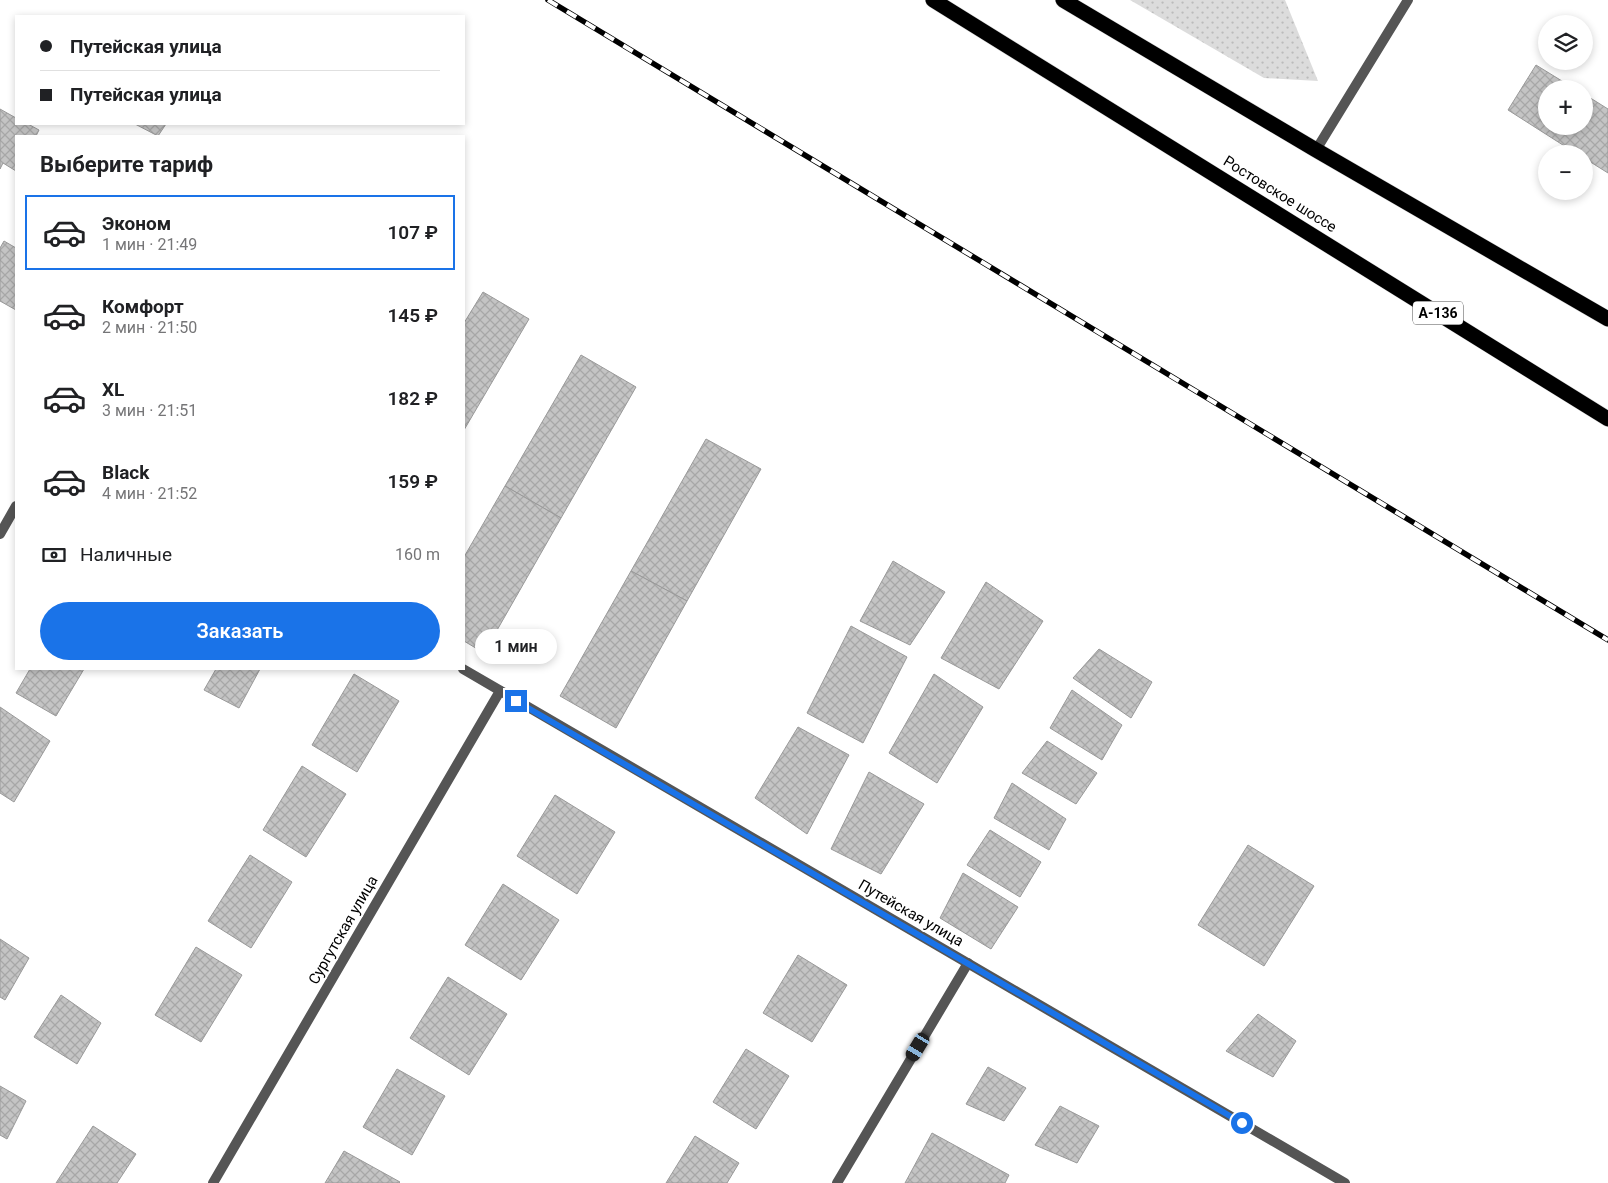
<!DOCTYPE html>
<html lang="ru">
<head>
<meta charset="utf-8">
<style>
	:root { --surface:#fff; --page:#f6f6f6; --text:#202124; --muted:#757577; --line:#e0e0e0; --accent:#1a73e8 }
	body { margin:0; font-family:Roboto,sans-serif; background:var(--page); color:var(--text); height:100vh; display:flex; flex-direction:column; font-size:19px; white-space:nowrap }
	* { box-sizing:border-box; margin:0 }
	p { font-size:16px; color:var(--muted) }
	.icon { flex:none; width:28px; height:28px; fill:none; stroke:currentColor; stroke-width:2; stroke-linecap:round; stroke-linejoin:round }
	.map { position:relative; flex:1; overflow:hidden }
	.details { position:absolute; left:15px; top:135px; width:450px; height:535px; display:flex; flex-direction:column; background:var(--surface); border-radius:0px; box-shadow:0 2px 8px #0003 }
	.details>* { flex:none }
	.top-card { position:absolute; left:15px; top:15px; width:450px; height:110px; border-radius:0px; box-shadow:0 2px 8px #0003; display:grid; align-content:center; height:110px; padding:0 25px; background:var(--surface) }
	.tools { position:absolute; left:1538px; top:15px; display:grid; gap:10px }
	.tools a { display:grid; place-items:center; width:55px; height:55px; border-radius:50%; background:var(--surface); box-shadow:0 2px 8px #0003; font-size:25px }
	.end { position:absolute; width:22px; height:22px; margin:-11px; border:6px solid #1a73e8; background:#fff; box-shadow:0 0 0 2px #fff }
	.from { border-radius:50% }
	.bubble { position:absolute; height:35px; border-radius:18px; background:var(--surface); box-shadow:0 2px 8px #0003; font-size:16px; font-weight:600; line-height:35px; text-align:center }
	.car { position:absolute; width:15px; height:30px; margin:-15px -8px; border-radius:6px; box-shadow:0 0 4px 1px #0007; background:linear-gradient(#222 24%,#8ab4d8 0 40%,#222 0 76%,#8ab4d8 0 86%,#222 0) }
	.top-card b { display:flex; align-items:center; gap:18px; height:48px; font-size:19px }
	.top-card b+b { border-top:1px solid var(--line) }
	.top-card i { width:12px; height:12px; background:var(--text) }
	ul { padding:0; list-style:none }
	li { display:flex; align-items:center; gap:15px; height:75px; margin:0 10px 8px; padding:0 15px; border:2px solid transparent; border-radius:0px }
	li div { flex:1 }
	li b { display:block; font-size:19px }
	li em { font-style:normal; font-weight:600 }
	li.selected { border-color:var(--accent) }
	li>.icon { width:45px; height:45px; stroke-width:1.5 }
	h2 { padding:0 25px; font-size:22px; line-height:60px }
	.pay { display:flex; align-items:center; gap:12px; height:55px; padding:0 25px; font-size:19px }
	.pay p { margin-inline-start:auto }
	.cta { display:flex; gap:10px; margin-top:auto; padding:10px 25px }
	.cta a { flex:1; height:58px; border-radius:30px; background:var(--accent); color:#fff; font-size:20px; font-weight:600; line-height:58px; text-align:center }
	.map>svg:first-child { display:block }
	.grass { fill:url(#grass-dots) }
	.building { fill:url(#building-cross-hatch); stroke:#999 }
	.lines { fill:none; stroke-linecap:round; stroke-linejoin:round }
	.highway-casing { stroke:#dbdbdb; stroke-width:16 }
	.street { stroke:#555; stroke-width:10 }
	.highway { stroke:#000; stroke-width:15 }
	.rail-casing { stroke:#000; stroke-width:5.5 }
	.rail { stroke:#fff; stroke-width:4; stroke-dasharray:11; stroke-linecap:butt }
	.route { stroke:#1a73e8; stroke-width:6 }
	.labels { text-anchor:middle; stroke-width:4; stroke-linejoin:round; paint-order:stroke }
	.shield { fill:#fff; stroke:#4c4c4c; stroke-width:1 }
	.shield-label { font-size:14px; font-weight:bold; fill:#000 }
	.street-label { font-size:15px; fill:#000; stroke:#fff }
</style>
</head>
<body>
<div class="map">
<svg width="1608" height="1183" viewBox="0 0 1608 1183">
	<defs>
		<pattern id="grass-dots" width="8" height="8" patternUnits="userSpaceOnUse" patternTransform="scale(1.25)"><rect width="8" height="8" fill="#dcdcdc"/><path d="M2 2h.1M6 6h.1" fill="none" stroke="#bbb" stroke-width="1.8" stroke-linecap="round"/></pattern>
		<pattern id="building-cross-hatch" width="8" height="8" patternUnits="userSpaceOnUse" patternTransform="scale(1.25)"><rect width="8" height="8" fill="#c4c4c4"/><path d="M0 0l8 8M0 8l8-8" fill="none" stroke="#a7a7a7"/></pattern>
	</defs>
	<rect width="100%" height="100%" fill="#fff"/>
	<path class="grass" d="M 1130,0 L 1285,0 L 1318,81 L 1264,78 Z"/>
	<g class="building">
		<path d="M 1536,65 L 1575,89 L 1546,89 L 1546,126 L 1584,126 L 1584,94 L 1608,109 L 1608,173 L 1584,158 L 1584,154 L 1577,154 L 1508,110 Z"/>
		<path d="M 0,109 L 16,118 L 16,124 L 28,124 L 39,130 L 36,136 L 16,136 L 16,171 L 3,163 L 0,169 Z"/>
		<path d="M 135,124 L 166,124 L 158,136 Z"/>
		<path d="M 4,241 L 16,248 L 16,310 L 0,301 L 0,248 Z"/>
		<path d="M 483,292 L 529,319 L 464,430 L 464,323 Z"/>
		<path d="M 581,355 L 636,387 L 561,518 L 505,486 Z"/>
		<path d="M 706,439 L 761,469 L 687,601 L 631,571 Z"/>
		<path d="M 505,486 L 561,518 L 484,653 L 464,641 L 464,557 Z"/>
		<path d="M 893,561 L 945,592 L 910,645 L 860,621 Z"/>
		<path d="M 631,571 L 687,601 L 616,728 L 560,696 Z"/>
		<path d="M 986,582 L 1043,621 L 999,689 L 941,658 Z"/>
		<path d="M 851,626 L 907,657 L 863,743 L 807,713 Z"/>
		<path d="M 1099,649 L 1152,682 L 1131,718 L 1073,678 Z"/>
		<path d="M 30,669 L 84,669 L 56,716 L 16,693 Z"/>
		<path d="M 216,669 L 260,669 L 239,708 L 204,690 Z"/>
		<path d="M 354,674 L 399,701 L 357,772 L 312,745 Z"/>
		<path d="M 934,674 L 983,707 L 937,783 L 889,753 Z"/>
		<path d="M 1072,690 L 1122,725 L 1102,760 L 1050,728 Z"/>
		<path d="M 0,707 L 50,741 L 14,802 L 0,793 Z"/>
		<path d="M 798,727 L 849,755 L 807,834 L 755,798 Z"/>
		<path d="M 1047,741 L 1097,773 L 1076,804 L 1022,773 Z"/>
		<path d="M 302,766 L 346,794 L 306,857 L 263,830 Z"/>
		<path d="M 869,772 L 924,804 L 881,874 L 831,849 Z"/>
		<path d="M 1012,783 L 1066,819 L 1049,850 L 994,818 Z"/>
		<path d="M 555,795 L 615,832 L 577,894 L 517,856 Z"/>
		<path d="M 990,830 L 1041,862 L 1020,897 L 967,865 Z"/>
		<path d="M 1248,845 L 1314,886 L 1264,966 L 1198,925 Z"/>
		<path d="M 250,855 L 292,882 L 251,948 L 208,921 Z"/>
		<path d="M 963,873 L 1018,907 L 991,949 L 940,918 Z"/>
		<path d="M 503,884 L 559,920 L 521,980 L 465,945 Z"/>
		<path d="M 0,939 L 29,958 L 5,1000 L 0,997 Z"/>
		<path d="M 196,947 L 242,975 L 201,1042 L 155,1015 Z"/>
		<path d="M 798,955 L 847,985 L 812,1042 L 763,1013 Z"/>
		<path d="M 448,977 L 507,1014 L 469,1075 L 410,1038 Z"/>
		<path d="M 61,995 L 101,1023 L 77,1064 L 34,1037 Z"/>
		<path d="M 1258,1014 L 1296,1041 L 1273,1077 L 1226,1051 Z"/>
		<path d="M 746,1049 L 789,1076 L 756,1129 L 713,1102 Z"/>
		<path d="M 988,1067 L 1026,1088 L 1004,1121 L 966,1104 Z"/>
		<path d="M 397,1069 L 445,1096 L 412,1155 L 363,1127 Z"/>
		<path d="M 0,1086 L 26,1101 L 7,1139 L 0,1135 Z"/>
		<path d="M 1060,1106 L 1099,1126 L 1077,1163 L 1035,1145 Z"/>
		<path d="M 93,1126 L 136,1154 L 117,1183 L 56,1183 Z"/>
		<path d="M 932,1133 L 1009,1175 L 1005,1183 L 905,1183 Z"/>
		<path d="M 695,1136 L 739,1163 L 727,1183 L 666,1183 Z"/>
		<path d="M 344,1151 L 400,1182 L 399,1183 L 325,1183 Z"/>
	</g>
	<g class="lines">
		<defs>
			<g id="highway">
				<path d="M 933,0 L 1608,419"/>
				<path d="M 1063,0 L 1316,150 L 1608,319"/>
			</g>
		</defs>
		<use href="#highway" class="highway-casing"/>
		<g class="street">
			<path d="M 1316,150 L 1408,0"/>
			<path d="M 0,534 L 16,506"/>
			<path d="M 463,669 L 1345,1183"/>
			<path d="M 213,1183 L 500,691"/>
			<path d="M 837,1183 L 968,963"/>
		</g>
		<use href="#highway" class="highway"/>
		<defs>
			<path id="rail" d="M 548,0 L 1608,640"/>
		</defs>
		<use href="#rail" class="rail-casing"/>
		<use href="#rail" class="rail"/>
	</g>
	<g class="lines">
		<path class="route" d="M 516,701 L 1242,1123"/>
	</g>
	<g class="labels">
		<rect class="shield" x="1413" y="301.5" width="50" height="23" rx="4"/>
		<g class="shield-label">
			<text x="1438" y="318">А-136</text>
		</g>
		<g class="street-label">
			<text transform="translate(1280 194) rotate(32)" y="5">Ростовское шоссе</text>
			<text transform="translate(911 913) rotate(30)" y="5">Путейская улица</text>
			<text transform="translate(343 930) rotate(-60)" y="5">Сургутская улица</text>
		</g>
	</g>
</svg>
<div class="tools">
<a><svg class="icon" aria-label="layers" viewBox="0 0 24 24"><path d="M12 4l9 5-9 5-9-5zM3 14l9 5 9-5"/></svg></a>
<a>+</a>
<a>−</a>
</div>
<i class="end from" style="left:1242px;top:1123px"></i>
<i class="end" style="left:516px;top:701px"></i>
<div class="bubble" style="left:475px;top:629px;width:82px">1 мин</div>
<i class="car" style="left:918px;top:1047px;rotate:211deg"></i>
<div class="top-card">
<b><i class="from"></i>Путейская улица</b>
<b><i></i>Путейская улица</b>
</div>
<section class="details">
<h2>Выберите тариф</h2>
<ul>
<li class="selected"><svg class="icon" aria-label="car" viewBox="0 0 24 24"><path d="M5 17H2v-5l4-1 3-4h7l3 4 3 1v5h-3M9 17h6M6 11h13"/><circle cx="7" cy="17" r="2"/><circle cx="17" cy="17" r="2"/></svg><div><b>Эконом</b><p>1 мин · 21:49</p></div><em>107 ₽</em></li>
<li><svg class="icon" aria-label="car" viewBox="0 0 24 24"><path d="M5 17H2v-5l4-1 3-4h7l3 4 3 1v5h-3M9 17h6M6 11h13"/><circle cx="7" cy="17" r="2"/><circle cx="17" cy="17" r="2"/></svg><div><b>Комфорт</b><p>2 мин · 21:50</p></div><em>145 ₽</em></li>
<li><svg class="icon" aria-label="car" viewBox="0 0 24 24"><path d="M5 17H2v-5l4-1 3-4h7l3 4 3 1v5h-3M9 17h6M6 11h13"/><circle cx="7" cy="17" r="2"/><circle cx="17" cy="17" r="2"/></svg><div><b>XL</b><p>3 мин · 21:51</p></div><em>182 ₽</em></li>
<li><svg class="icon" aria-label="car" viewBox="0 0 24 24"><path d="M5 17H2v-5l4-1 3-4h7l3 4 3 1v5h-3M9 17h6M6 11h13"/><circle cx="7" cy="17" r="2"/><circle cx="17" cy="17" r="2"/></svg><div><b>Black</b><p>4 мин · 21:52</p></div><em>159 ₽</em></li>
</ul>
<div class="pay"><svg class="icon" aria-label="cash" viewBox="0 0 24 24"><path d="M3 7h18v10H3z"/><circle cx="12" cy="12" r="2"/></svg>Наличные<p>160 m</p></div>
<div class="cta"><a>Заказать</a></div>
</section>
</div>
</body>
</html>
